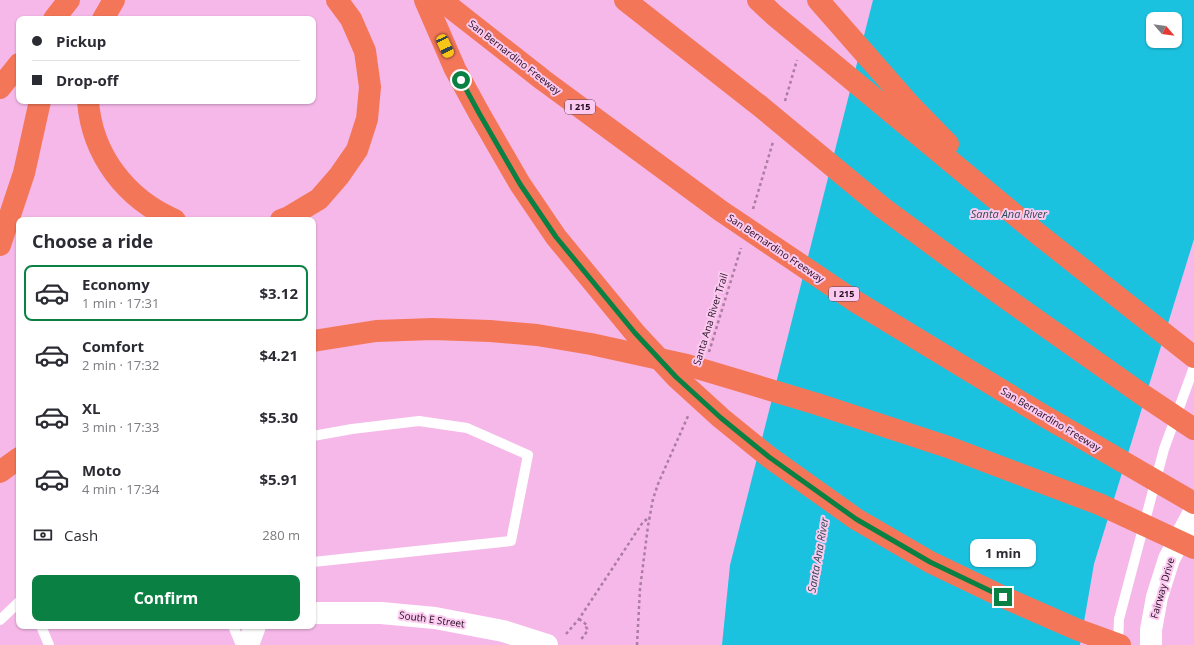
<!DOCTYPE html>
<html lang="en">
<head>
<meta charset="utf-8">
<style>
	:root { --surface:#fff; --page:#f7f7f7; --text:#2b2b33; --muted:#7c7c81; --line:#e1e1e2; --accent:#0b8043 }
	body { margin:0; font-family:"Open Sans",sans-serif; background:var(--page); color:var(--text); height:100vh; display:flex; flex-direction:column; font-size:15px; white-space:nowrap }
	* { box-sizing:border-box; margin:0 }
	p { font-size:13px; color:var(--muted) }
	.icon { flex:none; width:22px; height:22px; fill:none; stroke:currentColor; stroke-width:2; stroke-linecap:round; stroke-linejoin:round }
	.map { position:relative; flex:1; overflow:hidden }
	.side { position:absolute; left:16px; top:217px; width:300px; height:412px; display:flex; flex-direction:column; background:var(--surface); border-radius:8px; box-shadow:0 1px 3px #0004 }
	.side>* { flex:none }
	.guide { position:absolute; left:16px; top:16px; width:300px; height:88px; border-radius:8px; box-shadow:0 1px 3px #0004; display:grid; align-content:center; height:88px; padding:0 16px; background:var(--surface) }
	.needle { width:26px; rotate:118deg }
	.controls { position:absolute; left:1146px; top:12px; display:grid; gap:8px }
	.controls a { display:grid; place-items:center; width:36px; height:36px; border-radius:8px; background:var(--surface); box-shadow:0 1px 3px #0004; font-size:20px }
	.end { position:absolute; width:18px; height:18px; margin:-9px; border:5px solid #0b8043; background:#fff; box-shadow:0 0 0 2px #fff }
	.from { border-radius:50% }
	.bubble { position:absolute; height:28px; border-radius:8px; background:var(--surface); box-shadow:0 1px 3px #0004; font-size:13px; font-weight:700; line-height:28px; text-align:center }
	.car { position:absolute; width:12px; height:24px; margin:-12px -6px; border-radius:5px; box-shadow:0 0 3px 1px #0007; background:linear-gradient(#f5c518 24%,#345 0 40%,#f5c518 0 76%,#345 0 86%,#f5c518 0) }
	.guide b { display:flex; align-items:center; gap:14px; height:38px; font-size:15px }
	.guide b+b { border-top:1px solid var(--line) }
	.guide i { width:10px; height:10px; background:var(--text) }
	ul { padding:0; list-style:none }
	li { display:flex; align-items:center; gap:12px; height:56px; margin:0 8px 6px; padding:0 8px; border:2px solid transparent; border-radius:8px }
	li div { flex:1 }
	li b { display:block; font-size:15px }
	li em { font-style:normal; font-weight:700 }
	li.current { border-color:var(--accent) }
	li>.icon { width:36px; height:36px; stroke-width:1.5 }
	h2 { padding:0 16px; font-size:18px; line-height:48px }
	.pay { display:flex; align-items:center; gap:10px; height:44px; padding:0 16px; font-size:15px }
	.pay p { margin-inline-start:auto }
	.action { display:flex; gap:8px; margin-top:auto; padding:8px 16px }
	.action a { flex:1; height:46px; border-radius:8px; background:var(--accent); color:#fff; font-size:16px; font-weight:700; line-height:46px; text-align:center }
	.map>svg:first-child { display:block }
	.water { fill:#1bc2e0; fill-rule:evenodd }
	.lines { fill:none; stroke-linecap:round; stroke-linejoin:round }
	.path { stroke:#ac7ca2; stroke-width:2.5; stroke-dasharray:3 3; stroke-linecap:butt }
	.lane { stroke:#fff; stroke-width:10 }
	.secondary { stroke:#fff; stroke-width:22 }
	.highway { stroke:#f47659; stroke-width:22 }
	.route { stroke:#0b8043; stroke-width:5 }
	.labels { text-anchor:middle; stroke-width:4; stroke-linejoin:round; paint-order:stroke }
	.shield { fill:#fccaf0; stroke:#63445c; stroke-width:1 }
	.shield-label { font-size:9px; font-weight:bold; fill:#210b1d }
	.street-label { font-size:10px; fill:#210b1d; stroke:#fccaf0 }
	.water-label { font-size:11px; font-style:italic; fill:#2f4e55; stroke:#fccaf0 }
</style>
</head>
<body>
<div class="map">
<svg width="1194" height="645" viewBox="0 0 1194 645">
	<rect width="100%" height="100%" fill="#f6b8e8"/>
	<path class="water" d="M 873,0 L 1194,0 L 1194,239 L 1094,564 L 1080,645 L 722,645 L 730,565 ZM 1153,19 L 1175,19 L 1175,41 L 1153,41 Z"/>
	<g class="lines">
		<g class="path">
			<path d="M 785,101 L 797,60"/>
			<path d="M 753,209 L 773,142"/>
			<path d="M 709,352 L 741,248"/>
			<path d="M 579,619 L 587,625 L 586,627 L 588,630 L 580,641"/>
			<path d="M 566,634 L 579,619 L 643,522 L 650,517"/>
			<path d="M 637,645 L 640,589 L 648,526 L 653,499 L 658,484 L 688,416"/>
		</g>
		<g class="lane">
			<path d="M 313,436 L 352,429 L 419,421 L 467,428 L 528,455 L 511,541 L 313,562"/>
			<path d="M 0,620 L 19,602"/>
			<path d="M 41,626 L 49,645"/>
			<path d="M 233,626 L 241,645"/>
			<path d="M 1118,645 L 1119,619 L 1164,449 L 1194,367"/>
		</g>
		<g class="secondary">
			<path d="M 313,613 L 381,613 L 435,618 L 503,631 L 547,645"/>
			<path d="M 248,645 L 255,626"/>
			<path d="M 1151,645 L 1151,630 L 1157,597 L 1169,559 L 1194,512"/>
		</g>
		<g class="highway">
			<path d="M 425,0 L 455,69 L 479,113 L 520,184 L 556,237 L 635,333 L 676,377 L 721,418 L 769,457 L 856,519 L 930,562 L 1003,597 L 1076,629 L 1120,645"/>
			<path d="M 441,0 L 543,80 L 721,211 L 853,300 L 1039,413 L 1194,503"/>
			<path d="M 625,0 L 760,106 L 883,208 L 997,292 L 1140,393 L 1194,429"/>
			<path d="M 758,0 L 774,15 L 1038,234 L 1194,357"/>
			<path d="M 818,0 L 910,105 L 948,144"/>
			<path d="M 54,19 L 69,0"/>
			<path d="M 103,19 L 114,0"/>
			<path d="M 0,88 L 19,64"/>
			<path d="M 88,101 C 92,155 126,199 175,220"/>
			<path d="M 281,220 L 289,217 L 319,199 L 339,176 L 357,150 L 367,119 L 370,87 L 365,51 L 351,19 L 337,0"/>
			<path d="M 0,245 L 24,173 L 40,101"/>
			<path d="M 313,341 L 376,331 L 433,329 L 490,331 L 537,335 L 591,344 L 687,365 L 817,404 L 948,447 L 1099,504 L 1194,548"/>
			<path d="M 0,472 L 19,458"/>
		</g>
	</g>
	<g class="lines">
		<path class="route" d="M 461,80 L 479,113 L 520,184 L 556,237 L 635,333 L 676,377 L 721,418 L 769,457 L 856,519 L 930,562 L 1003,597"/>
	</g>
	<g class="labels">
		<g class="shield">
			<rect x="565" y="100" width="30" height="14" rx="3"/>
			<rect x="829" y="287" width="30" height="14" rx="3"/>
		</g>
		<g class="shield-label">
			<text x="580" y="110">I 215</text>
			<text x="844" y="297">I 215</text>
		</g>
		<g class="street-label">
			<text transform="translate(515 57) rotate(38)" y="4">San Bernardino Freeway</text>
			<text transform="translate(776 248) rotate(34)" y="4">San Bernardino Freeway</text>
			<text transform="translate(710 319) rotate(-73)" y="4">Santa Ana River Trail</text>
			<text transform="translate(1051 419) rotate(31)" y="4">San Bernardino Freeway</text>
			<text transform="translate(1162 588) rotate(-74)" y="4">Fairway Drive</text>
			<text transform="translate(432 619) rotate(8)" y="4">South E Street</text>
		</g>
		<g class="water-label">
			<text x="1009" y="218">Santa Ana River</text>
			<text transform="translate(818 555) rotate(-80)" y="4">Santa Ana River</text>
		</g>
	</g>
</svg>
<div class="controls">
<a><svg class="needle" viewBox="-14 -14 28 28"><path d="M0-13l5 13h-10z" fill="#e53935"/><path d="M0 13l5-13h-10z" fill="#7c7c81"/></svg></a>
</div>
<i class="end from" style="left:461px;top:80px"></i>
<i class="end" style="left:1003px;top:597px"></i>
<div class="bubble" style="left:970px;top:539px;width:66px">1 min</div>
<i class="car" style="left:445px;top:46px;rotate:155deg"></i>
<div class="guide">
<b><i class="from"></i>Pickup</b>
<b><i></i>Drop-off</b>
</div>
<section class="side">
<h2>Choose a ride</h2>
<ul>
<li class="current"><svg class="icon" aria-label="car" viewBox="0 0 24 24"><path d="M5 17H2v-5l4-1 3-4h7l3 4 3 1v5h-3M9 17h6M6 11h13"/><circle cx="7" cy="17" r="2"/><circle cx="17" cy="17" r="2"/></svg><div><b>Economy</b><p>1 min · 17:31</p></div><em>$3.12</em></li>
<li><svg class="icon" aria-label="car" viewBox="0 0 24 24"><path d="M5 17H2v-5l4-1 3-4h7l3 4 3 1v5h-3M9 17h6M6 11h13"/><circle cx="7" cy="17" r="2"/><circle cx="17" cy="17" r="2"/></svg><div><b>Comfort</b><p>2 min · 17:32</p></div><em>$4.21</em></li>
<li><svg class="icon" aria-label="car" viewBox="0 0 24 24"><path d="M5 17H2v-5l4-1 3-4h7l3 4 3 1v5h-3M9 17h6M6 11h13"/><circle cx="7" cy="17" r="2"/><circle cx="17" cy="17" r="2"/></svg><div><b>XL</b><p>3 min · 17:33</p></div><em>$5.30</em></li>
<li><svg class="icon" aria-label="car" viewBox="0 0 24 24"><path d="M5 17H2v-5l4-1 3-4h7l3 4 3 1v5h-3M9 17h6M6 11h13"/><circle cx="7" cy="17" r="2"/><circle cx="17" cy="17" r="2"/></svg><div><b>Moto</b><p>4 min · 17:34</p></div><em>$5.91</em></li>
</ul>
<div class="pay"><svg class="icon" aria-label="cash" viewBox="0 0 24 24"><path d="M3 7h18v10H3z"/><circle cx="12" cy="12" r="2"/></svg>Cash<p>280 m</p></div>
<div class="action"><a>Confirm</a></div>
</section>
</div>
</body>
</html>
